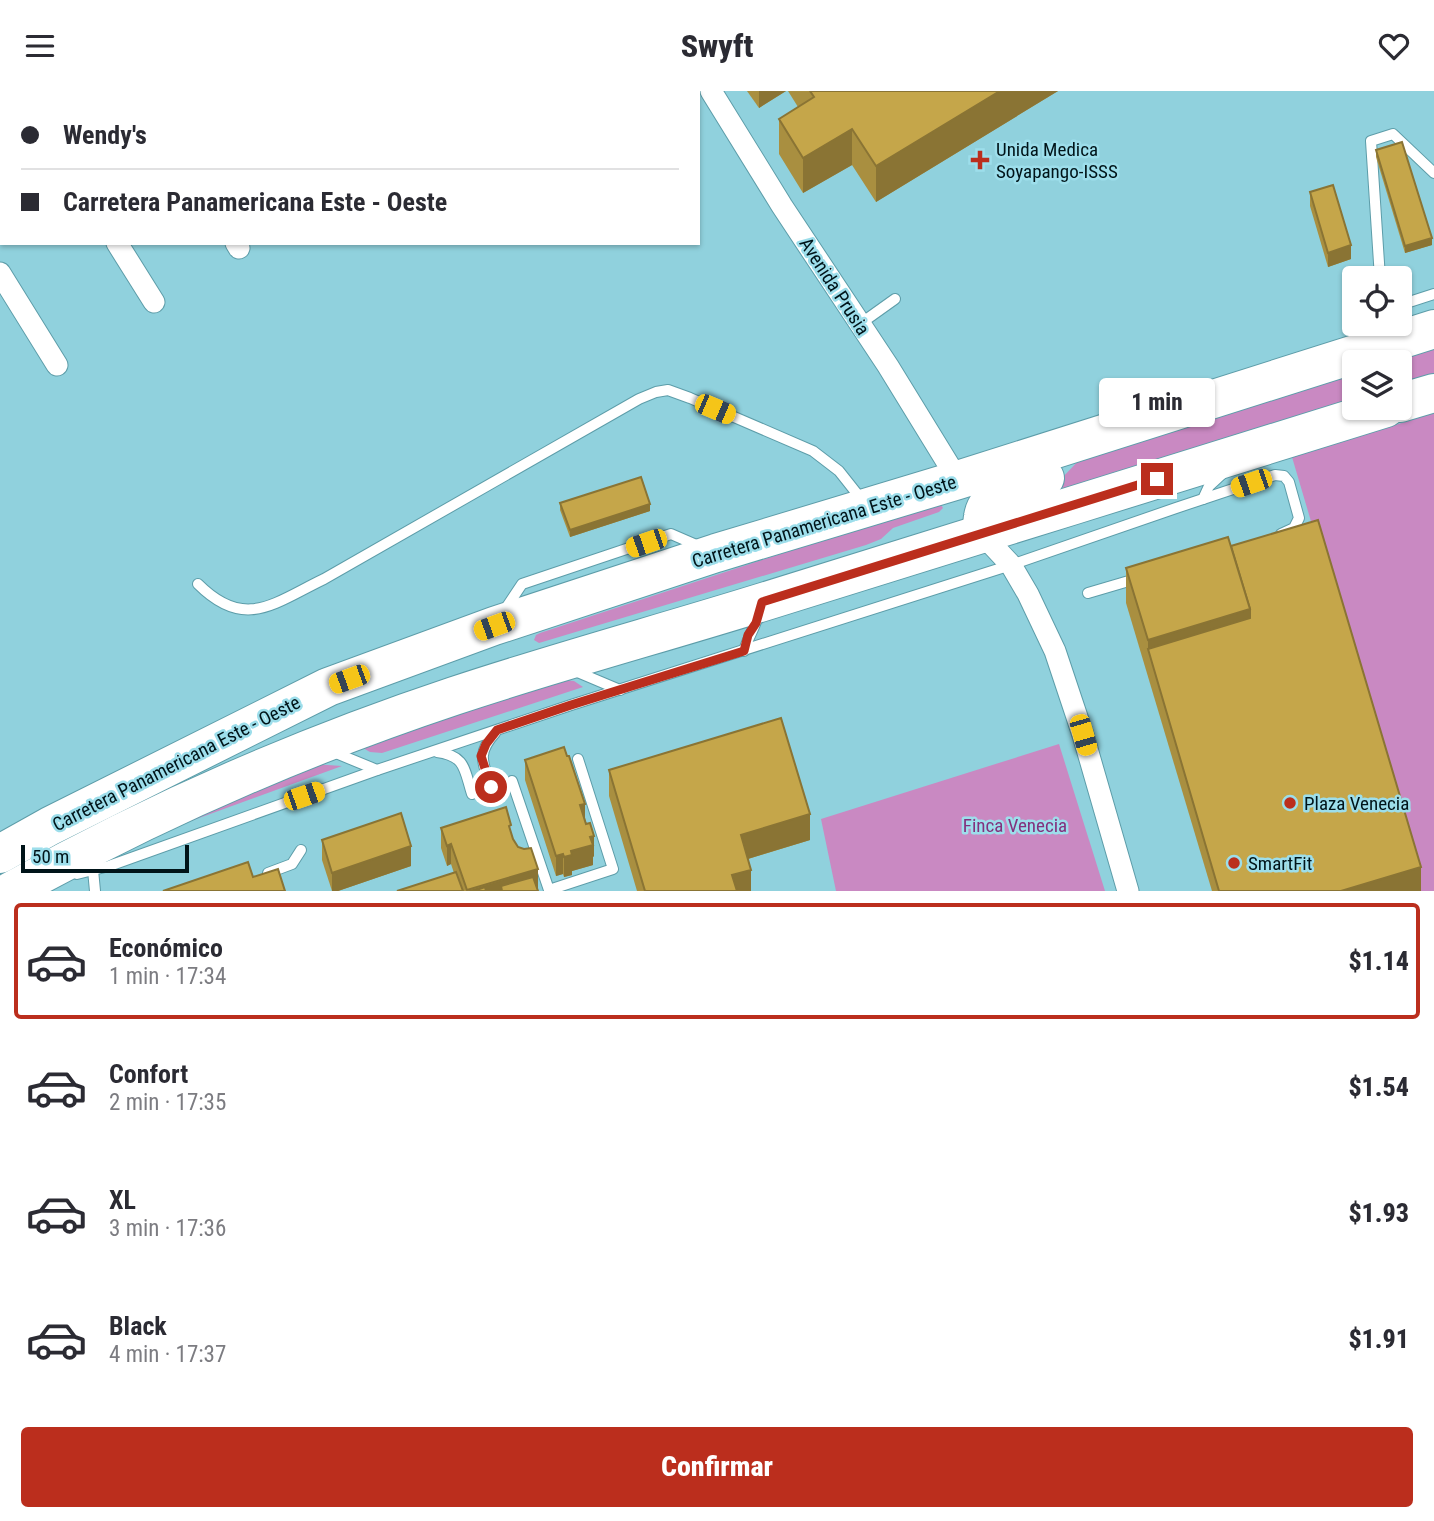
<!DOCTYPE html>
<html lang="es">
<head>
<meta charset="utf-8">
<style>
	:root { --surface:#fff; --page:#f7f7f7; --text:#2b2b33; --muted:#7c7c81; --line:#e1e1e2; --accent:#bb2e1d }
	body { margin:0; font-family:"Roboto Condensed",sans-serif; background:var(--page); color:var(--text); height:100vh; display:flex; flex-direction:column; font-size:26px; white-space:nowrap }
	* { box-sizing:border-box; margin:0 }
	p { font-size:23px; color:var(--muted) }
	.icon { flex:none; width:38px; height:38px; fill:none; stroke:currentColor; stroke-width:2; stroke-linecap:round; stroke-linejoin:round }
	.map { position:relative; height:800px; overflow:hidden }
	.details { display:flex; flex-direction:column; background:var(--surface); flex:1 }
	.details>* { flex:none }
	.guide { position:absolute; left:0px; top:0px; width:700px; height:154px; box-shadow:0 2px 5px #0004; display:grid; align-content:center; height:154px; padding:0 21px; background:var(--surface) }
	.buttons { position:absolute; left:1342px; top:175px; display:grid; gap:14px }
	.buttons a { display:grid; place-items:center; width:70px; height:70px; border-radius:7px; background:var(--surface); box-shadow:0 2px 5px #0004; font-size:35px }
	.scale { position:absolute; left:21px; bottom:18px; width:168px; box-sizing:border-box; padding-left:7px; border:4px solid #001419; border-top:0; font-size:19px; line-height:24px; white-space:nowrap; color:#001419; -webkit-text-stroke:5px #9ddeeb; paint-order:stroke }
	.end { position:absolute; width:32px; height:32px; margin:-16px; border:9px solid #bb2e1d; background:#fff; box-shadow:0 0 0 4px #fff }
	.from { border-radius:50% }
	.bubble { position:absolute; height:49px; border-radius:7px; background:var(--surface); box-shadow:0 2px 5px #0004; font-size:23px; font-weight:800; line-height:49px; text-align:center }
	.car { position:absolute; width:21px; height:42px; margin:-21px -10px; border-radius:9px; box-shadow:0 0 5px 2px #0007; background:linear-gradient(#f5c518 24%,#345 0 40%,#f5c518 0 76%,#345 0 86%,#f5c518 0) }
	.guide b { display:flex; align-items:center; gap:24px; height:66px; font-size:26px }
	.guide b+b { border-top:2px solid var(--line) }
	.guide i { width:18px; height:18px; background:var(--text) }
	ul { padding:12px 0 0; list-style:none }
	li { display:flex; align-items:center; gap:21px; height:116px; margin:0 14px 10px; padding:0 7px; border:4px solid transparent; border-radius:7px }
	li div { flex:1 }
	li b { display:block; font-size:26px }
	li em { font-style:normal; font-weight:800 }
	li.on { border-color:var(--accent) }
	li>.icon { width:63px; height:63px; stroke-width:1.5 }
	.action { display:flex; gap:14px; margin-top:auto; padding:14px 21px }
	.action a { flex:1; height:80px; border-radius:7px; background:var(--accent); color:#fff; font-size:28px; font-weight:800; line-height:80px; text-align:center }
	header { display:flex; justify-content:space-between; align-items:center; height:91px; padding:0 21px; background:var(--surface); font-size:32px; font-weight:800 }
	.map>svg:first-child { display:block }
	.green { fill:#c989c2 }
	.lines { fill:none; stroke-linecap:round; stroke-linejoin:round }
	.lane-casing { stroke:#5d9da9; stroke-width:12 }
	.street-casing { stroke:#5d9da9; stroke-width:23 }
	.highway-casing { stroke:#5d9da9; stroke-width:40 }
	.lane { stroke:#fff; stroke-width:10 }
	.street { stroke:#fff; stroke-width:21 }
	.highway { stroke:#fff; stroke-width:38 }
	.wall { fill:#a98f40 }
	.shaded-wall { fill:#8a7434 }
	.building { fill:#c5a64a; stroke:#8a7434; stroke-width:2 }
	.route { stroke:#bb2e1d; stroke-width:9 }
	.poi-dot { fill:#bb2e1d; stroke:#9ddeeb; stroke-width:2.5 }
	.labels { text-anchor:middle; stroke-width:5; stroke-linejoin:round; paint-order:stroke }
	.poi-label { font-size:19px; fill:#001419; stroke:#9ddeeb; text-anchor:start }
	.street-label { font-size:19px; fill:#001419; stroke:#9ddeeb }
	.park-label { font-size:19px; fill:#83317d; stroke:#9ddeeb }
</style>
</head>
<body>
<header><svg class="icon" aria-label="menu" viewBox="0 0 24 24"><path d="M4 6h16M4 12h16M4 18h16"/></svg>Swyft<svg class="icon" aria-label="heart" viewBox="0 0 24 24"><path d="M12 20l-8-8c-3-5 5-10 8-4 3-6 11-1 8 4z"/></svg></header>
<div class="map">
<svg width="1434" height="800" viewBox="0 0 1434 800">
	<rect width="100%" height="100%" fill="#90d1dd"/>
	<g class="green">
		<path d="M 1434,257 L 1434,292 L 1400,303 L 1400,271 L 1387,271 Z"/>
		<path d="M 1354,281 L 1354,317 L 1145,383 L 998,412 L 1061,388 L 1082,366 Z"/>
		<path d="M 1434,322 L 1434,800 L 1420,800 L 1292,366 Z"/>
		<path d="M 935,412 L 940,412 L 943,417 L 939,421 L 893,437 L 881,448 L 866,454 L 539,552 L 534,549 L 536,544 L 540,542 Z"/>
		<path d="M 554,588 L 574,590 L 583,596 L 382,662 L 370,661 L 363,657 Z"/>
		<path d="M 1059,653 L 1105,800 L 836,800 L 821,728 Z"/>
		<path d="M 313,673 L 342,675 L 147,746 Z"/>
	</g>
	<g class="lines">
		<defs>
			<g id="lane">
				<path d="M 1380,187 L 1371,50 L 1393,43 L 1434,82"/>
				<path d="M 1400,214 L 1434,203"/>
				<path d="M 860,233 L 895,208"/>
				<path d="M 1203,408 L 1275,384 L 1284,385 L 1289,391 L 1299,427 L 1294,437 L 1281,443"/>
				<path d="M 198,493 C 245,540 274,512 324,488 L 639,308 L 656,301 L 668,299 L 690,307 L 813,360 L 839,380 L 862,409"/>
				<path d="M 1088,502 L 1139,487"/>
				<path d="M 504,520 L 522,493 L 671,443 L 701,456"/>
				<path d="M 744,560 C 748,546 756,535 759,521"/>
				<path d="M 575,580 L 620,599"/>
				<path d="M 331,660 L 377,679"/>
				<path d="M 437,661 C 466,665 464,678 472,703"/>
				<path d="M 512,690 L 549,799 L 613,778 L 578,668"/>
				<path d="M 491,696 C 483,672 476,663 495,642"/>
				<path d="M 93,779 L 95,800"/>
				<path d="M 268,782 L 292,773 L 301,759"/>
				<path d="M 77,783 L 109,775 L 377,679 L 571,614 L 1011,474 L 1176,417 L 1203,408 L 1209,395 L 1222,383"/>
			</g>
			<g id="street">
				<path d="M 22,0 L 23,2"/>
				<path d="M 145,0 L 146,2"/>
				<path d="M 271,0 L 272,2"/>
				<path d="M 405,0 L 406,2"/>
				<path d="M 711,0 L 782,115 L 888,275 L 958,389"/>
				<path d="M 117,152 L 154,211"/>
				<path d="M 236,152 L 239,157"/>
				<path d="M 0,182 L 57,274"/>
				<path d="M 982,443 L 1011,474 L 1028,503 L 1055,560 L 1083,644 L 1128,800"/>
			</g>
			<g id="highway">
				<path d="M 1400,312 L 1434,302"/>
				<path d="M 982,443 C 982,437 982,431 983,426 C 987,399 1023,394 1045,387"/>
				<path d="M 0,763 L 50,735 L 328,596 L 494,535 L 716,462 L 958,389 L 1434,238"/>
				<path d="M 11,800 C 152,721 301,656 454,605 C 556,571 660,543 763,511 C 971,447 1178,381 1386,317"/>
			</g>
		</defs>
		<use href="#lane" class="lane-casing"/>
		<use href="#street" class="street-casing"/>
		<use href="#highway" class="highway-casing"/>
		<use href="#lane" class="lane"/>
		<use href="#street" class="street"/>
		<use href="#highway" class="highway"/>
	</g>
	<g class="wall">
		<path d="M 747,0 L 786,0 L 759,17 Z"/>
		<path d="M 788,0 L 1058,0 L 876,111 L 852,74 L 803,102 L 779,63 L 779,28 L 798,16 Z"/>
		<path d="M 1376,59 L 1432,154 L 1405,162 L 1376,66 Z"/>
		<path d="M 1310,101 L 1351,168 L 1328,176 L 1310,115 Z"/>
		<path d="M 560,412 L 650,420 L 570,446 L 560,419 Z"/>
		<path d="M 1231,455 L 1421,800 L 1212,800 L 1126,512 L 1126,477 Z"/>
		<path d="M 525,669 L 585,727 L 594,765 L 593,766 L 593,774 L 572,780 L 572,784 L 564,786 L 563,783 L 556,785 L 525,689 Z"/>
		<path d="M 609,679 L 810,749 L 748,768 L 751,800 L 636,800 L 637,800 L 609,705 Z"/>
		<path d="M 441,737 L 511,743 L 538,798 L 538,800 L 397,800 L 454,782 L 451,773 L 447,775 L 441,757 Z"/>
		<path d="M 322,749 L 411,775 L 338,800 L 332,800 L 322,769 Z"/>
	</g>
	<g class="shaded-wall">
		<path d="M 759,0 L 786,0 L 759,17 Z"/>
		<path d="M 1000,0 L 1058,0 L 876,111 L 876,75 Z"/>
		<path d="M 852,38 L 852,74 L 803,102 L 803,67 Z"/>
		<path d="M 1432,147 L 1432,154 L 1405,162 L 1405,155 Z"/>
		<path d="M 1351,154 L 1351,168 L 1328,176 L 1328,162 Z"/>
		<path d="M 650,413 L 650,420 L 570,446 L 570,439 Z"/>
		<path d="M 1250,518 L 1250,553 L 1148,558 L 1148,549 Z"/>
		<path d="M 585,713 L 585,733 L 580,714 Z"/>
		<path d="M 810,723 L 810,749 L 741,770 L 741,744 Z"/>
		<path d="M 594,745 L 594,765 L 593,766 L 593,774 L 572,780 L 572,784 L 564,786 L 564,766 L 590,746 Z"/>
		<path d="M 451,753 L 451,773 L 447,775 L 447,755 Z"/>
		<path d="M 411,755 L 411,775 L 338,800 L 332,800 L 332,782 Z"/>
		<path d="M 563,763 L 563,783 L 556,785 L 556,765 Z"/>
		<path d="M 1421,776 L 1421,800 L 1341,800 Z"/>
		<path d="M 538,778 L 538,798 L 531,800 L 501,795 L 501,800 L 467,800 Z"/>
		<path d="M 751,779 L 751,800 L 732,800 L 732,784 Z"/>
	</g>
	<g class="building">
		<path d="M 810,0 L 1000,0 L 876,75 L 852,38 L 803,67 L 779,28 L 814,6 Z"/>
		<path d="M 1402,51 L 1432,147 L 1405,155 L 1376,59 Z"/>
		<path d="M 1333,94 L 1351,154 L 1328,162 L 1310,101 Z"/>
		<path d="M 641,386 L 650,413 L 570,439 L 560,412 Z"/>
		<path d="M 1318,429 L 1421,776 L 1341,800 L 1219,800 L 1148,558 L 1250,527 L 1250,518 L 1231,455 Z"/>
		<path d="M 1228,446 L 1250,518 L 1148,549 L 1126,477 Z"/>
		<path d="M 781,627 L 810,723 L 741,744 L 751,779 L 732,784 L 737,800 L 645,800 L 609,679 Z"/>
		<path d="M 564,656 L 567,665 L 569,665 L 585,713 L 580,714 L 586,733 L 590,732 L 594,745 L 590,746 L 593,754 L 571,760 L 572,764 L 564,766 L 563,763 L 556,765 L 525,669 Z"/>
		<path d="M 506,716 L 511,734 L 509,735 L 513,748 L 518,756 L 524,758 L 531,757 L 538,778 L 467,799 L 451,753 L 447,755 L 441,737 Z"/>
		<path d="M 401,722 L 411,755 L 332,782 L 322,749 Z"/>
		<path d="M 248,771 L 253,786 L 278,778 L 285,800 L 163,800 Z"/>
		<path d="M 456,781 L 463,800 L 397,800 Z"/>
		<path d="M 533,786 L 538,800 L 502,800 L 501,795 Z"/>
		<path d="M 485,796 L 486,800 L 474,800 Z"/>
	</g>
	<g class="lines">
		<path class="route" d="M 491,696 L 481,665 L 486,653 L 497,639 L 571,614 L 744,560 L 748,544 L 756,532 L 762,511 L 1157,388"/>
	</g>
	<g class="poi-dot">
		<path d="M976.5 58.5h7v7h7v7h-7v7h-7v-7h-7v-7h7z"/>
		<circle cx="1290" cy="712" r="7"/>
		<circle cx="1234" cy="772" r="7"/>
	</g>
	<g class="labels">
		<g class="poi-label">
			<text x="996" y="65">Unida Medica<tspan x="996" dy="22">Soyapango-ISSS</tspan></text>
			<text x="1304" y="719">Plaza Venecia</text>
			<text x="1248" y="779">SmartFit</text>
		</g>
		<g class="street-label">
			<text transform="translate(835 195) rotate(57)" y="7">Avenida Prusia</text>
			<text transform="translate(824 430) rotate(-17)" y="7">Carretera Panamericana Este - Oeste</text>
			<text transform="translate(176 672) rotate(-27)" y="7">Carretera Panamericana Este - Oeste</text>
		</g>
		<g class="park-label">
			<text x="1015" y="741">Finca Venecia</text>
		</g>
	</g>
</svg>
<div class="buttons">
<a><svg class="icon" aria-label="locate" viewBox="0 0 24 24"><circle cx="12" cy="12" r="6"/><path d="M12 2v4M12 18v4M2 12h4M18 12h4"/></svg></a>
<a><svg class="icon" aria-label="layers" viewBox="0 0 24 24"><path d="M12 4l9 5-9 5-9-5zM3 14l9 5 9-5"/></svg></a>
</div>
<div class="scale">50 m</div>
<i class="end from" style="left:491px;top:696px"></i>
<i class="end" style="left:1157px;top:388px"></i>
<div class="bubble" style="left:1099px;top:287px;width:116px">1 min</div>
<i class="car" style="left:715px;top:318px;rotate:113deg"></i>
<i class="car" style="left:1251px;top:392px;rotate:251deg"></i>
<i class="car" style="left:646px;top:452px;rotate:251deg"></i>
<i class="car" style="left:494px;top:535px;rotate:250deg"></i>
<i class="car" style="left:349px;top:588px;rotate:250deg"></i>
<i class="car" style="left:1083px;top:644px;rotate:164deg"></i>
<i class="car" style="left:304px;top:705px;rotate:71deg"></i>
<div class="guide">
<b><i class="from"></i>Wendy's</b>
<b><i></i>Carretera Panamericana Este - Oeste</b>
</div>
</div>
<section class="details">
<ul>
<li class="on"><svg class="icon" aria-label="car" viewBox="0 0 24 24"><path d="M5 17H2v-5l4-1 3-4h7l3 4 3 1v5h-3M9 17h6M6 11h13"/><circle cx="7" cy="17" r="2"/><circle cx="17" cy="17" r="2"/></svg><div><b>Económico</b><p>1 min · 17:34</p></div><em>$1.14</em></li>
<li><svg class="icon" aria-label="car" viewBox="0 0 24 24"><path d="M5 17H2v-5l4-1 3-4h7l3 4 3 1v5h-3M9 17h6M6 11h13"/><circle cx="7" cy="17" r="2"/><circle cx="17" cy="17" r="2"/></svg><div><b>Confort</b><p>2 min · 17:35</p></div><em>$1.54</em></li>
<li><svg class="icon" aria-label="car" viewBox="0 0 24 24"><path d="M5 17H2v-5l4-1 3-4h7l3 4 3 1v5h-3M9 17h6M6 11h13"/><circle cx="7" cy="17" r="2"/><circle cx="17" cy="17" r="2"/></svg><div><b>XL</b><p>3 min · 17:36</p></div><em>$1.93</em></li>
<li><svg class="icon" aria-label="car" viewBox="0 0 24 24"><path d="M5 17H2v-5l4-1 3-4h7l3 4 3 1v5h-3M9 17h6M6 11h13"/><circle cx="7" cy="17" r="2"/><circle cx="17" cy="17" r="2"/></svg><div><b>Black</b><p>4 min · 17:37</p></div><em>$1.91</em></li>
</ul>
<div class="action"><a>Confirmar</a></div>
</section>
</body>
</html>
